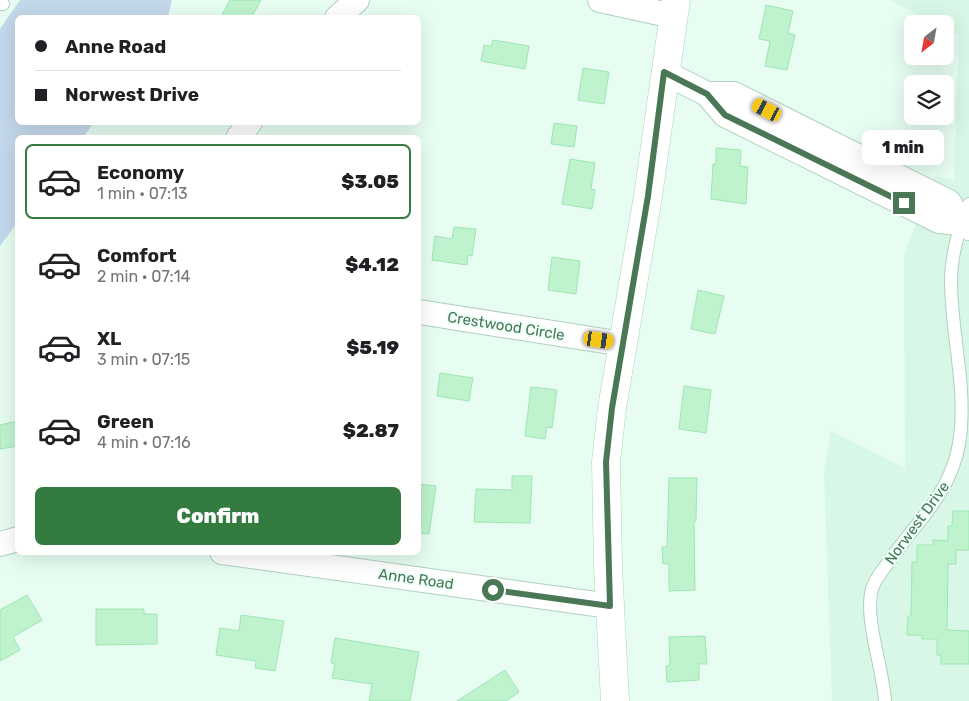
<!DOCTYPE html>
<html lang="en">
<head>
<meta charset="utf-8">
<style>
	:root { --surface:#fff; --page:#f6f6f6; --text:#202124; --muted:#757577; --line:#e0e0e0; --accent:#337b3f }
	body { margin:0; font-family:Rubik,sans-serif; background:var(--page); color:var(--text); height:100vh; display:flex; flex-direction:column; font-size:19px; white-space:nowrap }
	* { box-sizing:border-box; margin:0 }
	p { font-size:16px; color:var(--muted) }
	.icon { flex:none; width:28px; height:28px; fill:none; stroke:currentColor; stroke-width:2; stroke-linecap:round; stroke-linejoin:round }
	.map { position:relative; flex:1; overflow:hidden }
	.side { position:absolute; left:15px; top:135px; width:406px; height:420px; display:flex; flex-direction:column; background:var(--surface); border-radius:8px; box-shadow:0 5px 20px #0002 }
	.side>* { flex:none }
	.hud { position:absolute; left:15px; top:15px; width:406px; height:110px; border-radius:8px; box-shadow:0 5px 20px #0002; display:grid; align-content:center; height:110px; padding:0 20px; background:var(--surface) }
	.needle { width:32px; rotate:211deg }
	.tools { position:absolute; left:904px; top:15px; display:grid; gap:10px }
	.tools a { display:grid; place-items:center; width:50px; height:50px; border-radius:8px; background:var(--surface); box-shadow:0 5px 20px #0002; font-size:25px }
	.end { position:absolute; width:22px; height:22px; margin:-11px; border:6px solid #4a7756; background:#fff; box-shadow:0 0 0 2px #fff }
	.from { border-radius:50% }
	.bubble { position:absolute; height:35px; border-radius:8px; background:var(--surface); box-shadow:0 5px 20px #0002; font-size:16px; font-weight:800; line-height:35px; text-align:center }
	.car { position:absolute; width:15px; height:30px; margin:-15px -8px; border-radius:6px; box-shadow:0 0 4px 1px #0007; background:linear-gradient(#f5c518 24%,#345 0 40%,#f5c518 0 76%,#345 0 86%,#f5c518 0) }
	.hud b { display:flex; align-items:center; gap:18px; height:48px; font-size:19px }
	.hud b+b { border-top:1px solid var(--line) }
	.hud i { width:12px; height:12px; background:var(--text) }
	ul { padding:9px 0 0; list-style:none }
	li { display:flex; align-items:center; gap:15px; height:75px; margin:0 10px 8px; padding:0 10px; border:2px solid transparent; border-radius:8px }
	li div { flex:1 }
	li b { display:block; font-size:19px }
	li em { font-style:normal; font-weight:800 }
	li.on { border-color:var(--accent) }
	li>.icon { width:45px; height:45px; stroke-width:1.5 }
	.cta { display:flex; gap:10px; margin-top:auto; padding:10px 20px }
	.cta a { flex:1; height:58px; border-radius:8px; background:var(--accent); color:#fff; font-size:20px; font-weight:800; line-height:58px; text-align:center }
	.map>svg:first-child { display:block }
	.residential { fill:#d8f7e6 }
	.green { fill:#c4d8eb }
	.building { fill:#bef3ce; stroke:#9ee6b3 }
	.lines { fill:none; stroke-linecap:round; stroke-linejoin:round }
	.service-casing { stroke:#afd1bb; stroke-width:14 }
	.minor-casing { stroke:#afd1bb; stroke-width:26 }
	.secondary-casing { stroke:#acd4bb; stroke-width:29 }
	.service { stroke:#fff; stroke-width:12 }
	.minor { stroke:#fff; stroke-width:24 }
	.secondary { stroke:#fff; stroke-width:28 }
	.route { stroke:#4a7756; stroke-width:6 }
	.labels { text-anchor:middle; stroke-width:4; stroke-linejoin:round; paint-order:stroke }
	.street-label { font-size:15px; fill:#4a7756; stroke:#eefff7 }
</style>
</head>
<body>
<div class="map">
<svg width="969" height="701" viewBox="0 0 969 701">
	<rect width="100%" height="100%" fill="#e7fdf2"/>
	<path class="residential" d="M 889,0 L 969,0 L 969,701 L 832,701 L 824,472 L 831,431 L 905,468 L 904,255 L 935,176 L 954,180 L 959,35 L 945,28 L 945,24 L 937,24 Z"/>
	<path class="green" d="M 20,0 L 172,0 L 168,17 L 18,18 L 18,122 L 94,123 L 83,137 L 18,138 L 17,223 L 0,246 L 0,29 Z"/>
	<g class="building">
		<path d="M 230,0 L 261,0 L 251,18 L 220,18 Z"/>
		<path d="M 766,5 L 793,11 L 788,33 L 795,35 L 787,70 L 765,66 L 770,41 L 759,39 Z"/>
		<path d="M 493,40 L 529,46 L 525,69 L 481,61 L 484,45 L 491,46 Z"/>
		<path d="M 583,68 L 609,72 L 604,104 L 578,100 Z"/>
		<path d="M 554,123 L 577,126 L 574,147 L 551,144 Z"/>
		<path d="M 716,148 L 741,150 L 740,166 L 748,167 L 746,204 L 711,199 L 713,164 L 716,164 Z"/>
		<path d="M 570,159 L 595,163 L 591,189 L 595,190 L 592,209 L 562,204 Z"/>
		<path d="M 454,227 L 476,229 L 472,256 L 468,255 L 467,265 L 432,260 L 435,236 L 452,239 Z"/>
		<path d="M 552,257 L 580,261 L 576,294 L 548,290 Z"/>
		<path d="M 698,290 L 724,296 L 715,334 L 691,329 Z"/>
		<path d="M 440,373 L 473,378 L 469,401 L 437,396 Z"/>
		<path d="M 684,386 L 711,390 L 706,433 L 679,429 Z"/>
		<path d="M 531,387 L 557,390 L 552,428 L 547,427 L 545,439 L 525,436 Z"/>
		<path d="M 18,421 L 18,446 L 0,449 L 0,425 Z"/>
		<path d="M 512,476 L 532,476 L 530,523 L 474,522 L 476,489 L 512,490 Z"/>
		<path d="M 669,478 L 697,478 L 696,521 L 694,521 L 695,590 L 669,591 L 669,564 L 663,564 L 662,547 L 667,547 Z"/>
		<path d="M 419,484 L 436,486 L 429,534 L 419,533 Z"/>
		<path d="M 953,511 L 969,511 L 969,550 L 956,550 L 956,564 L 948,564 L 947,630 L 969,631 L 969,664 L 941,664 L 941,655 L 937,655 L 937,639 L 922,639 L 922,635 L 907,635 L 908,616 L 911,616 L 912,562 L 917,562 L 917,545 L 933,545 L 933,540 L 948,541 L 948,526 L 952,526 Z"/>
		<path d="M 27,595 L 42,620 L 13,637 L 20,650 L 0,661 L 0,610 Z"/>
		<path d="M 96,609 L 144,609 L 144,614 L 157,614 L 157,644 L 96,645 Z"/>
		<path d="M 241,615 L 284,621 L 275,671 L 255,668 L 256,661 L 216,655 L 220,628 L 239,631 Z"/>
		<path d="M 705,636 L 707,664 L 699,664 L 699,680 L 667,682 L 666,666 L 670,665 L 669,637 Z"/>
		<path d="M 335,638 L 419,652 L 410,701 L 369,701 L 372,684 L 332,678 L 335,664 L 331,663 Z"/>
		<path d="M 505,670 L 519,692 L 506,701 L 457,701 Z"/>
	</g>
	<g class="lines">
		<defs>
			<g id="service">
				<path d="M 0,4 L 3,4"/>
				<path d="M 885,701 C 883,668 864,618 872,589 C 875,578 884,569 890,560 C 918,520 950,494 959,444 C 968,390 951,335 951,281 C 951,255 959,228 969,204"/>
			</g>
			<g id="minor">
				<path d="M 600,0 L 673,16"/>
				<path d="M 337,18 L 357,0"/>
				<path d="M 664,72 L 707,94 L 725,115 L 939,221 L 969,224"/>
				<path d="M 707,94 L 734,94 L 949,202 L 961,223 L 969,228"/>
				<path d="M 238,138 L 250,122"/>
				<path d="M 419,312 L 623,344"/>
				<path d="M 0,544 L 18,539"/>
				<path d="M 222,552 L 610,606"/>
			</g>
			<path id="secondary" d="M 615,701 L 608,567 L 606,462 L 612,408 L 648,196 L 676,0"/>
		</defs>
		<use href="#service" class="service-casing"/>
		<use href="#minor" class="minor-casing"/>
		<use href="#secondary" class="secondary-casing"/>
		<use href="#service" class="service"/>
		<use href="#minor" class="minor"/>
		<use href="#secondary" class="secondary"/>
	</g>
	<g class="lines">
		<path class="route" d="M 493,590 L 610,606 L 606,462 L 612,408 L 648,196 L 664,72 L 707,94 L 725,115 L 904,203"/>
	</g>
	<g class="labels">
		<g class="street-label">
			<text transform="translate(506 326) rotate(9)" y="5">Crestwood Circle</text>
			<text transform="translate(917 523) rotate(-54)" y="5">Norwest Drive</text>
			<text transform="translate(416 579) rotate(8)" y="5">Anne Road</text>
		</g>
	</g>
</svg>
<div class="tools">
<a><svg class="needle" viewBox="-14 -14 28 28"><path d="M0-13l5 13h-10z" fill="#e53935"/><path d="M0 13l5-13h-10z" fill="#757577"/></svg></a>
<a><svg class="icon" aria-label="layers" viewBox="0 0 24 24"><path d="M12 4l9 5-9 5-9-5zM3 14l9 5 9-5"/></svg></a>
</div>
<i class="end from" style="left:493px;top:590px"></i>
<i class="end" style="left:904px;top:203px"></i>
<div class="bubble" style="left:862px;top:130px;width:82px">1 min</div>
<i class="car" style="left:767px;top:110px;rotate:297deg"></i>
<i class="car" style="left:599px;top:340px;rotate:98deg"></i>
<div class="hud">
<b><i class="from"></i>Anne Road</b>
<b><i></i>Norwest Drive</b>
</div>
<section class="side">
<ul>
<li class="on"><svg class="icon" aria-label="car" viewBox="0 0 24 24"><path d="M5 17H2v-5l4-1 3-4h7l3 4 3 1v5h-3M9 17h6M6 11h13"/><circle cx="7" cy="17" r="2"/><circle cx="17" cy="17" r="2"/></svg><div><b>Economy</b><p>1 min · 07:13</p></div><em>$3.05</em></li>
<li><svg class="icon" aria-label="car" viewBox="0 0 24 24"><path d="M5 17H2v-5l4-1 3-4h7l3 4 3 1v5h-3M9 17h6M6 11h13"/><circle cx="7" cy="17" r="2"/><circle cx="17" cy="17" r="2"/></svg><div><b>Comfort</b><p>2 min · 07:14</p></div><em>$4.12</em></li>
<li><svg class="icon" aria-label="car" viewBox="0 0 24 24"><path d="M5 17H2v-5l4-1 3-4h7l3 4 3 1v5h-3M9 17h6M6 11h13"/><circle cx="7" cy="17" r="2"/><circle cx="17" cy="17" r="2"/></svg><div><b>XL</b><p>3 min · 07:15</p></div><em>$5.19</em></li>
<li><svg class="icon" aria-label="car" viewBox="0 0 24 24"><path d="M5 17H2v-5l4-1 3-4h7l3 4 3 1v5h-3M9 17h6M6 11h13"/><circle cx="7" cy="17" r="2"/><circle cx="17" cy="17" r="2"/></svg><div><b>Green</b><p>4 min · 07:16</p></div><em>$2.87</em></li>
</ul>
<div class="cta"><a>Confirm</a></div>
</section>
</div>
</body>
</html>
